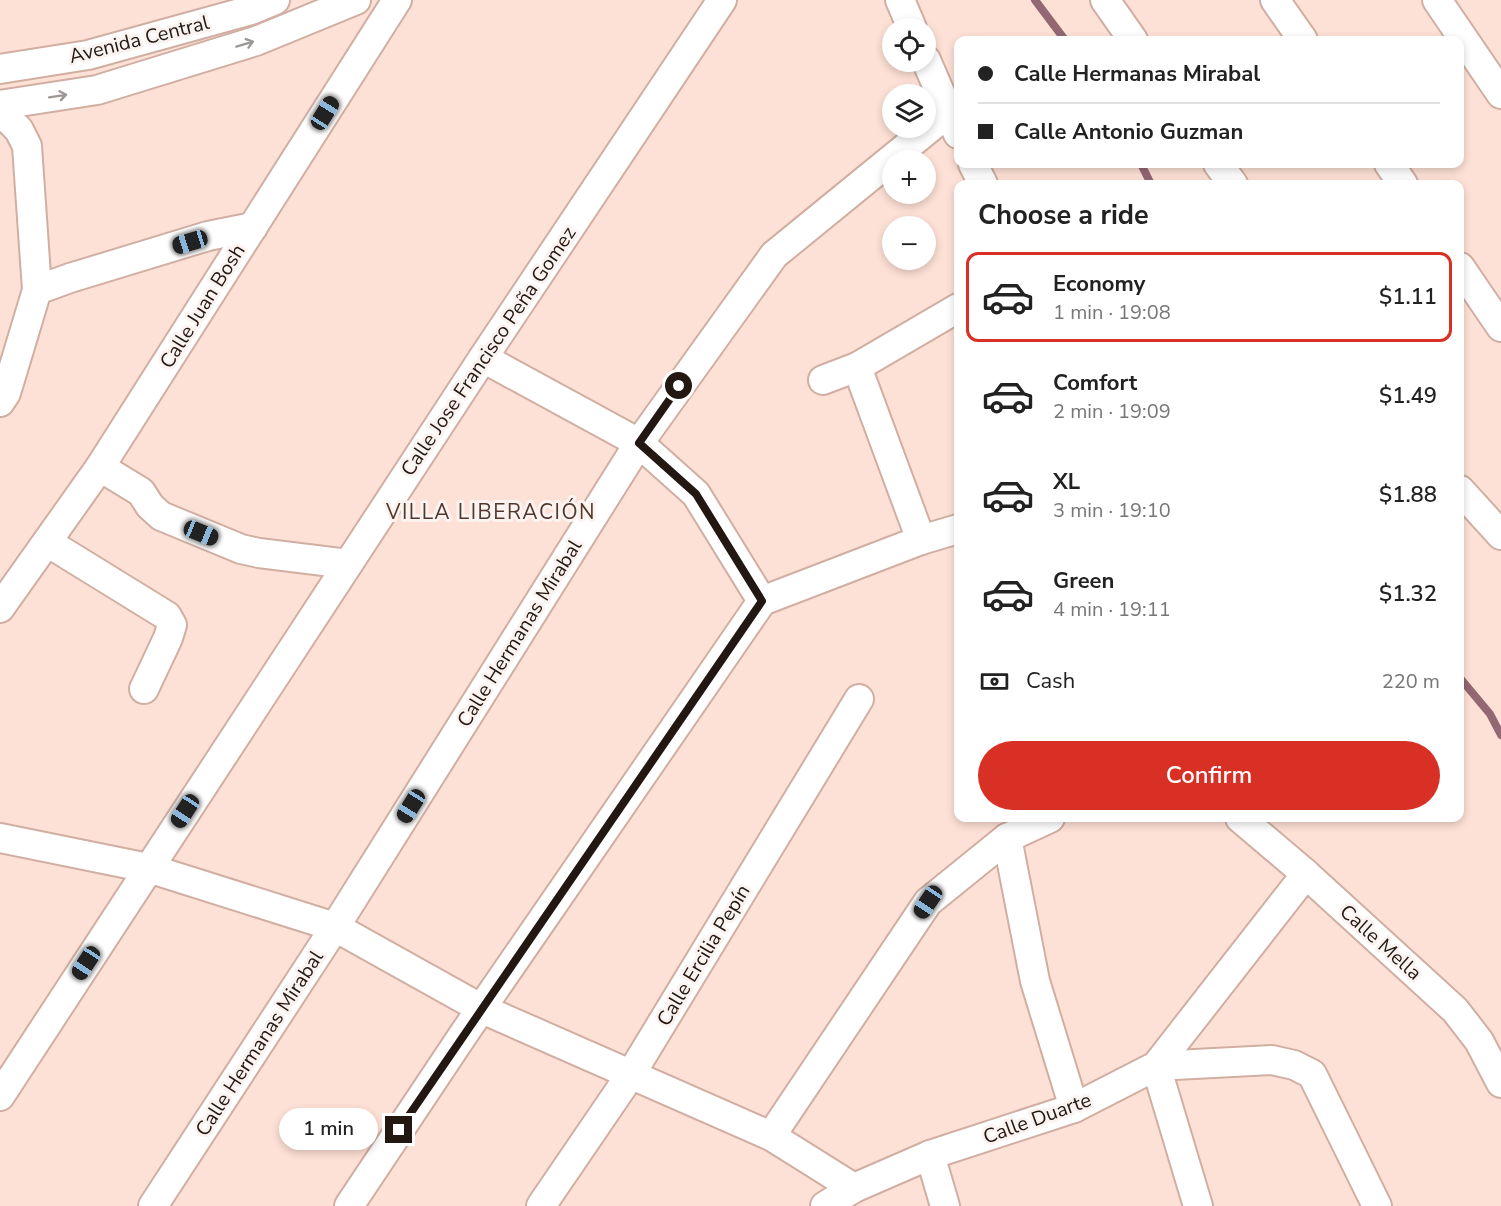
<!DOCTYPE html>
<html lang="en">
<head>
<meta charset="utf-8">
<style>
	:root { --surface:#fff; --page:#f2f2f2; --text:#222; --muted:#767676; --line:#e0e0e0; --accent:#d93025 }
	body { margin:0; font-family:"Nunito Sans",sans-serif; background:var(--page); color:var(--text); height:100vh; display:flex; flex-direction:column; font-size:22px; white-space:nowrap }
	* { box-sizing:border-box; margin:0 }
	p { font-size:20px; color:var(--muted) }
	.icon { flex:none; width:33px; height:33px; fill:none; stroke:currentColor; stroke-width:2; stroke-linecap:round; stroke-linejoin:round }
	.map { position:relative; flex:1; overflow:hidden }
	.drawer { position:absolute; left:954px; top:180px; width:510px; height:642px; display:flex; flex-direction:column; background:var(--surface); border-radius:12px; box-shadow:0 3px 9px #0003 }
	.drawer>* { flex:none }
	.hud { position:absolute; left:954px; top:36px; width:510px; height:132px; border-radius:12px; box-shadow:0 3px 9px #0003; display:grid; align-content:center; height:132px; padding:0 24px; background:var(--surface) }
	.tools { position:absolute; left:882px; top:18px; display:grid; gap:12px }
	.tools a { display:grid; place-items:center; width:54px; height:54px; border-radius:50%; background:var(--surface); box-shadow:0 3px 9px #0003; font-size:30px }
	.end { position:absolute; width:27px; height:27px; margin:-14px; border:8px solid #231712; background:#fff; box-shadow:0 0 0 3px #fff }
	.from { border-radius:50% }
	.bubble { position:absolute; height:42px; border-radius:21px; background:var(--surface); box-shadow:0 3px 9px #0003; font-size:20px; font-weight:600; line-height:42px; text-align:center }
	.car { position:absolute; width:18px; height:36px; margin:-18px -9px; border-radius:8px; box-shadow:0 0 4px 2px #0007; background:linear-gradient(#222 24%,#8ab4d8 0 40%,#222 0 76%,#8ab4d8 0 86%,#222 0) }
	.hud b { display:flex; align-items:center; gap:21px; height:57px; font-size:22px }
	.hud b+b { border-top:2px solid var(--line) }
	.hud i { width:15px; height:15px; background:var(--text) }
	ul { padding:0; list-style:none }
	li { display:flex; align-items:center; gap:18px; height:90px; margin:0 12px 9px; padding:0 12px; border:3px solid transparent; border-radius:12px }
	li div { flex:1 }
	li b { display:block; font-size:22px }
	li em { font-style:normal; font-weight:600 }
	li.active { border-color:var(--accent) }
	li>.icon { width:54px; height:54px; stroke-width:1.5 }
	h2 { padding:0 24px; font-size:27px; line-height:72px }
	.pay { display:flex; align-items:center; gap:15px; height:66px; padding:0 24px; font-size:22px }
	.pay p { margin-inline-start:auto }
	.primary-button { display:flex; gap:12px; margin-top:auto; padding:12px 24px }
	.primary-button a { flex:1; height:69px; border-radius:36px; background:var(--accent); color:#fff; font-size:24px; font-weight:600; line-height:69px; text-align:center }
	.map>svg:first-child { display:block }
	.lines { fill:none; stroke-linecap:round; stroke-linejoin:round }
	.stream { stroke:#946873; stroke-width:8 }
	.street-casing { stroke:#d1aea2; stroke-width:32 }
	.street { stroke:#fff; stroke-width:28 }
	.oneway { stroke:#9c9794 }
	.route { stroke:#231712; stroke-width:8 }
	.labels { text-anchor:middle; stroke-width:6; stroke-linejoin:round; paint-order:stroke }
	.street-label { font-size:20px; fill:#231712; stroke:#fbf3f0 }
	.neighbourhood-label { font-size:21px; letter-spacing:1.5px; fill:#53362c; stroke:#fbf3f0 }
</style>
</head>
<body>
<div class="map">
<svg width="1501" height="1206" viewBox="0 0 1501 1206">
	<rect width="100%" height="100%" fill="#fee1d6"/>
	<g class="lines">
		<g class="stream">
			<path d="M 1035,0 L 1065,40"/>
			<path d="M 1141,164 L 1151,184"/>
			<path d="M 1460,678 L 1490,714 L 1501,735"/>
		</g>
		<defs>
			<g id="street">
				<path d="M 900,0 L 912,28"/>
				<path d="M 1105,0 L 1133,40"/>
				<path d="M 1275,0 L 1303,40"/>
				<path d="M 1437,0 L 1501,94"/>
				<path d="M 926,60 L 958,134"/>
				<path d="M 0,69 L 88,55 L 251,10 L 275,0"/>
				<path d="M 0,105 L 97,90 L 256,41 L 356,0"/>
				<path d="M 0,111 L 19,130 L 27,146 L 37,290"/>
				<path d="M 973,164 L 983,184"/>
				<path d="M 1218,164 L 1233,184"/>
				<path d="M 1389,164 L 1403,184"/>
				<path d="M 1460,267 L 1501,327"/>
				<path d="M 483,358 L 639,443 L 696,494 L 762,601"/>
				<path d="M 857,367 L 921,540"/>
				<path d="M 823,380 L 857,367 L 958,308"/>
				<path d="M 0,402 L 6,393 L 37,290 L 70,278 L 208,236 L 253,227"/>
				<path d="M 100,467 L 141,492 L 150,506 L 161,516 L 241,549 L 259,553 L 348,564"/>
				<path d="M 1460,490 L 1501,535"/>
				<path d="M 47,542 L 167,616 L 172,625 L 168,638 L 144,689"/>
				<path d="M 0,608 L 100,467 L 397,0"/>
				<path d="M 1240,818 L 1306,874 L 1455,1010 L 1479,1041 L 1501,1083"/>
				<path d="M 0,838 L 148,868 L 335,927 L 482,1009 L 771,1136 L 854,1188"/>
				<path d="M 1007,838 L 1035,981 L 1074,1108"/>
				<path d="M 0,1096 L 483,358 L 722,0"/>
				<path d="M 771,1136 L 928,902 L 1007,838 L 1050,818"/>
				<path d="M 930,1155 L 945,1206"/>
				<path d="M 153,1206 L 335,927 L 639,443 L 774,255 L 948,113"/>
				<path d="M 349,1206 L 463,1035 L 762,601 L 921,540 L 958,529"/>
				<path d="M 541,1206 L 631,1074 L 859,699"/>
				<path d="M 825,1206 L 854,1188 L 930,1155 L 1074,1108 L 1156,1066 L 1306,874"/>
				<path d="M 1198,1206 L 1156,1066 L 1272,1060 L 1294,1065 L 1312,1074 L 1377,1206"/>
			</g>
		</defs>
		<use href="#street" class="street-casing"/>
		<use href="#street" class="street"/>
	</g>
	<defs><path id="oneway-shaft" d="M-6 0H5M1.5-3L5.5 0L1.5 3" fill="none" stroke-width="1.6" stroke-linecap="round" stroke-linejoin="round" transform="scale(1.5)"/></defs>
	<g class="oneway">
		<use href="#oneway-shaft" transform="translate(245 44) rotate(-17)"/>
		<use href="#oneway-shaft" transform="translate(58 96) rotate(-9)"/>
	</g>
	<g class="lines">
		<path class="route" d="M 399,1130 L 762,601 L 696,494 L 639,443 L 679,386"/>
	</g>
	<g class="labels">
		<g class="street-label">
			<text transform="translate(139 39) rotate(-14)" y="7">Avenida Central</text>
			<text transform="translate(202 306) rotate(-58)" y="7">Calle Juan Bosh</text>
			<text transform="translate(488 351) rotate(-56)" y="7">Calle Jose Francisco Peña Gomez</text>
			<text transform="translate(519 633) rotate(-58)" y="7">Calle Hermanas Mirabal</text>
			<text transform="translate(1381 942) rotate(42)" y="7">Calle Mella</text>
			<text transform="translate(703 955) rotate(-59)" y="7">Calle Ercilia Pepín</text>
			<text transform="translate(259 1043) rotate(-57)" y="7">Calle Hermanas Mirabal</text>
			<text transform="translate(1037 1118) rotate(-20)" y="7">Calle Duarte</text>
		</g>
		<g class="neighbourhood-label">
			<text x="491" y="519">VILLA LIBERACIÓN</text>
		</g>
	</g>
</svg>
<div class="tools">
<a><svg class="icon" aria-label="locate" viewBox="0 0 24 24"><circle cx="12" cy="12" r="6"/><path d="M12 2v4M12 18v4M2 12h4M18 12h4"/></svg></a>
<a><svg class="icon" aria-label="layers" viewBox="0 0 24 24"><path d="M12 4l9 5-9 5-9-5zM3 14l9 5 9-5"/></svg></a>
<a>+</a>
<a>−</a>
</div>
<i class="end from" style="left:679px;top:386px"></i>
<i class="end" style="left:399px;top:1130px"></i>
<div class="bubble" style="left:279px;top:1108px;width:99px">1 min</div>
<i class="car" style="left:325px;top:113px;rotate:32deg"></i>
<i class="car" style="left:190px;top:242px;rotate:253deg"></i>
<i class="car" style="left:201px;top:533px;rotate:112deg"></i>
<i class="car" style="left:411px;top:806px;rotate:212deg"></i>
<i class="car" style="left:185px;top:811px;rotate:213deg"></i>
<i class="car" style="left:928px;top:902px;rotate:214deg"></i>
<i class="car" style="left:86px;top:963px;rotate:213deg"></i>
<div class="hud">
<b><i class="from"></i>Calle Hermanas Mirabal</b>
<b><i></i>Calle Antonio Guzman</b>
</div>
<section class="drawer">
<h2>Choose a ride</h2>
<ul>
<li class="active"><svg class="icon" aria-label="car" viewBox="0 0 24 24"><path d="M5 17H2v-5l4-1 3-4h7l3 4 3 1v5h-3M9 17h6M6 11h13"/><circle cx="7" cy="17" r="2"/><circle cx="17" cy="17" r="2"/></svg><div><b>Economy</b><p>1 min · 19:08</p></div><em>$1.11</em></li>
<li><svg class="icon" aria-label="car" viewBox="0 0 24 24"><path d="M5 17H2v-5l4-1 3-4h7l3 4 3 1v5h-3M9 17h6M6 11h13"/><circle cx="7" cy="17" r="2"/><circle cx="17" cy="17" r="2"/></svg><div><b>Comfort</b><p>2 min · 19:09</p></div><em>$1.49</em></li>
<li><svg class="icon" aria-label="car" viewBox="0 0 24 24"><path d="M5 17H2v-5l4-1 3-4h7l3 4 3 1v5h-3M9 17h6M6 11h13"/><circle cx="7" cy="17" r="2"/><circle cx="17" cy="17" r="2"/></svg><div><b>XL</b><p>3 min · 19:10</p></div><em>$1.88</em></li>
<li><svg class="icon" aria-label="car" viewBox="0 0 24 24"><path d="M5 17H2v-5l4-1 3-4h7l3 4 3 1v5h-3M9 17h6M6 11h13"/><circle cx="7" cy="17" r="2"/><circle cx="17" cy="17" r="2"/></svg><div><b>Green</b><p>4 min · 19:11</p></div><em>$1.32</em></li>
</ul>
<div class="pay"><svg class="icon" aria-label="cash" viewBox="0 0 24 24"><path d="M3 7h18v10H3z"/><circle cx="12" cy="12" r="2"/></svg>Cash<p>220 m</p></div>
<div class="primary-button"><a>Confirm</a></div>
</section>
</div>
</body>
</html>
